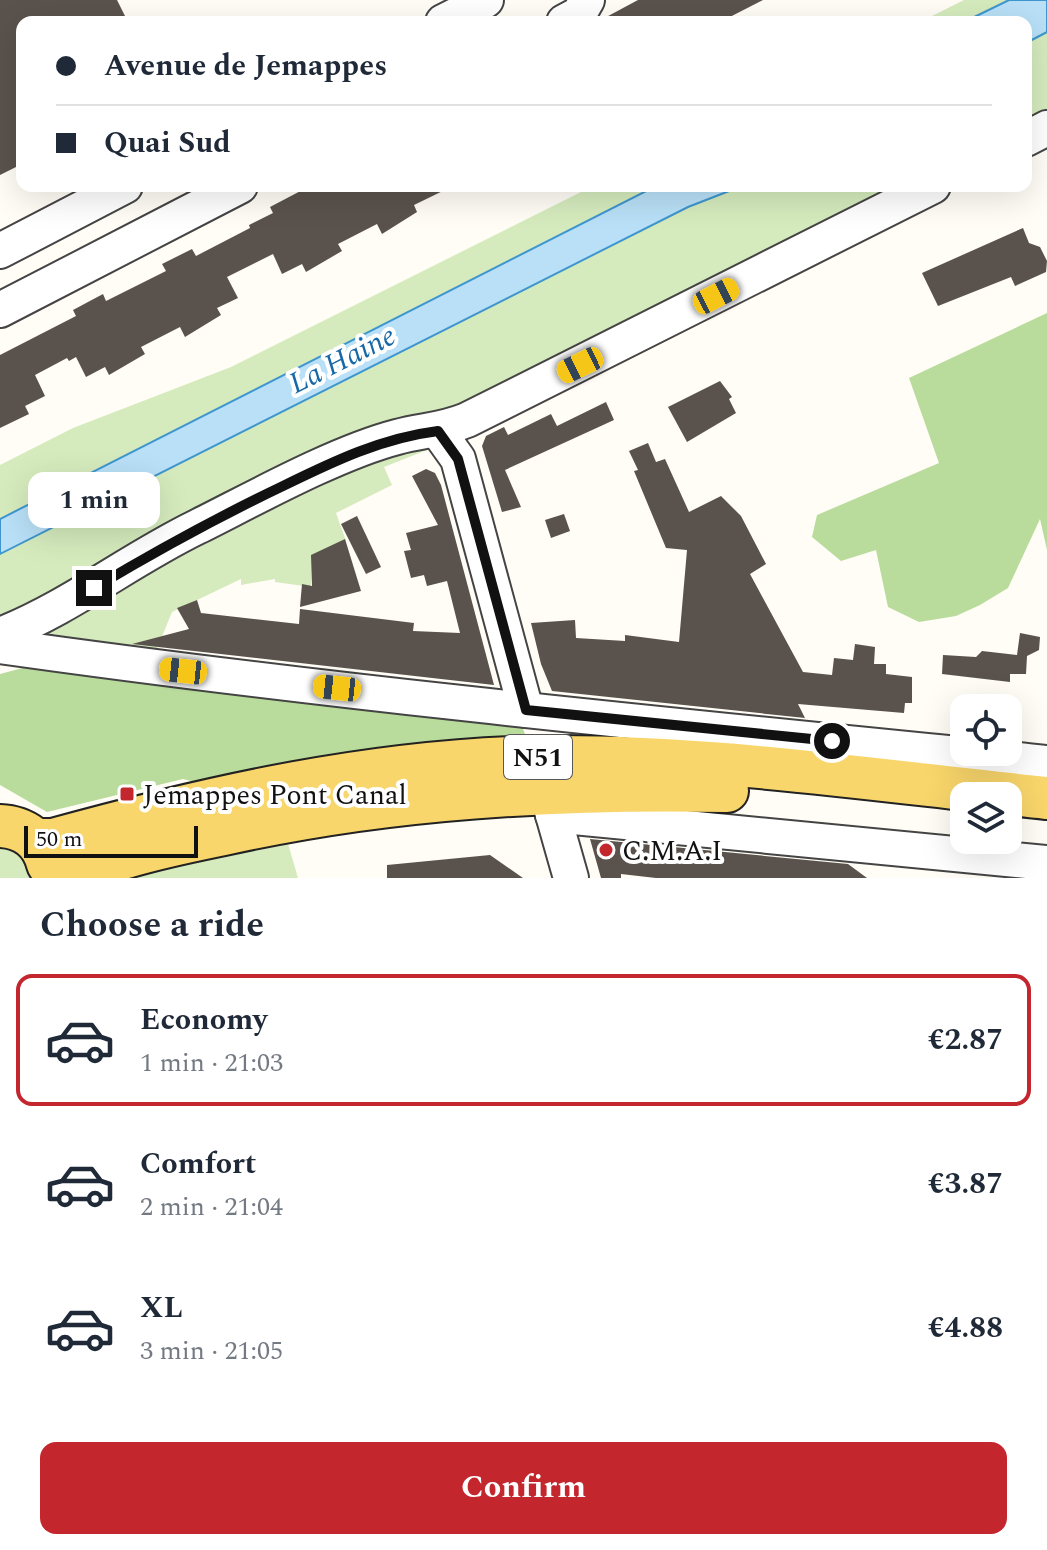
<!DOCTYPE html>
<html lang="en">
<head>
<meta charset="utf-8">
<style>
	:root { --surface:#fff; --page:#f6f6f7; --text:#1f2937; --muted:#747a83; --line:#e0e1e3; --accent:#c4262e }
	body { margin:0; font-family:Spectral,serif; background:var(--page); color:var(--text); height:100vh; display:flex; flex-direction:column; font-size:30px; white-space:nowrap }
	* { box-sizing:border-box; margin:0 }
	p { font-size:26px; color:var(--muted) }
	.icon { flex:none; width:44px; height:44px; fill:none; stroke:currentColor; stroke-width:2; stroke-linecap:round; stroke-linejoin:round }
	.map { position:relative; height:878px; overflow:hidden }
	.sheet { display:flex; flex-direction:column; background:var(--surface); flex:1 }
	.sheet>* { flex:none }
	.guide { position:absolute; left:16px; top:16px; width:1016px; height:176px; border-radius:16px; box-shadow:0 8px 32px #0002; display:grid; align-content:center; height:176px; padding:0 40px; background:var(--surface) }
	.buttons { position:absolute; left:950px; top:694px; display:grid; gap:16px }
	.buttons a { display:grid; place-items:center; width:72px; height:72px; border-radius:16px; background:var(--surface); box-shadow:0 8px 32px #0002; font-size:40px }
	.scale { position:absolute; left:24px; bottom:20px; width:174px; box-sizing:border-box; padding-left:8px; border:4px solid #111; border-top:0; font-size:22px; line-height:28px; white-space:nowrap; color:#111; -webkit-text-stroke:6px #fff; paint-order:stroke }
	.end { position:absolute; width:36px; height:36px; margin:-18px; border:10px solid #111; background:#fff; box-shadow:0 0 0 4px #fff }
	.from { border-radius:50% }
	.bubble { position:absolute; height:56px; border-radius:16px; background:var(--surface); box-shadow:0 8px 32px #0002; font-size:26px; font-weight:700; line-height:56px; text-align:center }
	.car { position:absolute; width:24px; height:48px; margin:-24px -12px; border-radius:10px; box-shadow:0 0 6px 2px #0007; background:linear-gradient(#f5c518 24%,#345 0 40%,#f5c518 0 76%,#345 0 86%,#f5c518 0) }
	.guide b { display:flex; align-items:center; gap:28px; height:76px; font-size:30px }
	.guide b+b { border-top:2px solid var(--line) }
	.guide i { width:20px; height:20px; background:var(--text) }
	ul { padding:0; list-style:none }
	li { display:flex; align-items:center; gap:24px; height:132px; margin:0 16px 12px; padding:0 24px; border:4px solid transparent; border-radius:16px }
	li div { flex:1 }
	li b { display:block; font-size:30px }
	li em { font-style:normal; font-weight:700 }
	li.selected { border-color:var(--accent) }
	li>.icon { width:72px; height:72px; stroke-width:1.5 }
	h2 { padding:0 40px; font-size:36px; line-height:96px }
	.cta { display:flex; gap:16px; margin-top:auto; padding:16px 40px }
	.cta a { flex:1; height:92px; border-radius:16px; background:var(--accent); color:#fff; font-size:32px; font-weight:700; line-height:92px; text-align:center }
	.map>svg:first-child { display:block }
	.green { fill:#d5ebbd }
	.forest { fill:#b9dc9c }
	.water { fill:#b9e0f7; stroke:#3f96cf; stroke-width:2 }
	.building { fill:#5a524d }
	.lines { fill:none; stroke-linecap:round; stroke-linejoin:round }
	.minor-casing { stroke:#444; stroke-width:38 }
	.major-casing { stroke:#222; stroke-width:46 }
	.minor { stroke:#fff; stroke-width:34 }
	.major { stroke:#f9d66b; stroke-width:42 }
	.route { stroke:#111; stroke-width:10 }
	.poi-dot { fill:#c4262e; stroke:#fff; stroke-width:3 }
	.labels { text-anchor:middle; stroke-width:8; stroke-linejoin:round; paint-order:stroke }
	.shield { fill:#fff; stroke:#585858; stroke-width:2 }
	.shield-label { font-size:26px; font-weight:bold; fill:#111 }
	.poi-label { font-size:28px; fill:#111; stroke:#fff; text-anchor:start }
	.water-label { font-size:30px; font-style:italic; fill:#1768a6; stroke:#fff }
</style>
</head>
<body>
<div class="map">
<svg width="1047" height="878" viewBox="0 0 1047 878">
	<rect width="100%" height="100%" fill="#fffdf5"/>
	<g class="green">
		<path d="M 964,0 L 1047,0 L 1047,116 L 1026,127 L 1026,22 L 920,22 Z"/>
		<path d="M 593,186 L 907,186 L 580,349 L 0,619 L 0,465 L 73,428 L 231,367 Z"/>
		<path d="M 399,440 L 432,448 L 384,467 L 392,485 L 336,513 L 346,541 L 312,555 L 311,587 L 275,582 L 275,579 L 241,585 L 241,579 L 172,612 L 154,656 L 17,638 Z"/>
		<path d="M 0,835 L 19,840 L 34,878 L 0,878 Z"/>
		<path d="M 287,840 L 298,878 L 132,878 Z"/>
	</g>
	<g class="forest">
		<path d="M 1047,313 L 1047,550 L 1040,519 L 1008,588 L 980,605 L 956,616 L 919,622 L 888,607 L 876,550 L 841,561 L 812,537 L 817,515 L 939,463 L 909,378 Z"/>
		<path d="M 30,666 L 520,720 L 528,743 L 203,784 L 183,779 L 47,812 L 0,785 L 0,674 Z"/>
	</g>
	<g class="water">
		<path d="M 1009,0 L 1047,0 L 1047,32 L 1026,43 L 1026,22 L 964,22 Z"/>
		<path d="M 656,186 L 742,186 L 688,207 L 0,554 L 0,519 Z"/>
	</g>
	<g class="building">
		<path d="M 0,0 L 117,0 L 128,22 L 22,22 L 22,164 L 0,175 Z"/>
		<path d="M 638,0 L 763,0 L 720,22 L 597,22 Z"/>
		<path d="M 310,186 L 453,186 L 414,205 L 417,212 L 382,234 L 377,224 L 338,244 L 342,251 L 306,272 L 302,264 L 282,274 L 273,254 L 227,277 L 238,298 L 217,308 L 221,315 L 185,337 L 180,327 L 141,347 L 145,354 L 109,375 L 105,367 L 86,377 L 76,357 L 69,361 L 67,358 L 35,375 L 45,396 L 25,406 L 29,414 L 0,428 L 0,355 L 76,316 L 73,310 L 103,294 L 106,301 L 166,271 L 162,264 L 192,249 L 196,256 L 250,228 L 249,225 L 273,213 L 270,207 Z"/>
		<path d="M 1023,228 L 1029,243 L 1040,247 L 1047,261 L 1046,272 L 1015,286 L 1011,277 L 938,306 L 922,273 Z"/>
		<path d="M 720,381 L 732,397 L 729,399 L 736,413 L 687,442 L 668,407 Z"/>
		<path d="M 606,402 L 614,420 L 505,470 L 521,507 L 502,512 L 482,446 L 486,436 L 504,427 L 508,435 L 551,414 L 557,426 Z"/>
		<path d="M 648,443 L 656,462 L 665,459 L 689,512 L 721,496 L 741,516 L 766,564 L 750,574 L 803,672 L 832,675 L 834,658 L 853,660 L 855,644 L 875,647 L 874,664 L 886,664 L 886,674 L 912,677 L 912,703 L 905,703 L 904,713 L 798,704 L 805,718 L 552,691 L 541,664 L 531,623 L 575,620 L 576,638 L 625,641 L 625,635 L 679,642 L 687,550 L 666,548 L 634,471 L 638,470 L 629,451 Z"/>
		<path d="M 426,469 L 435,473 L 441,485 L 494,685 L 132,644 L 189,629 L 177,608 L 197,600 L 201,613 L 299,624 L 300,609 L 414,623 L 413,631 L 460,633 L 447,581 L 427,586 L 424,575 L 411,578 L 404,551 L 411,550 L 406,533 L 438,525 L 412,476 Z"/>
		<path d="M 564,514 L 570,531 L 551,538 L 545,520 Z"/>
		<path d="M 357,516 L 381,567 L 366,574 L 341,524 Z"/>
		<path d="M 345,539 L 361,591 L 300,607 L 302,584 L 312,586 L 311,555 Z"/>
		<path d="M 1020,633 L 1040,637 L 1039,650 L 1027,656 L 1026,674 L 1010,674 L 1010,682 L 942,674 L 943,655 L 976,657 L 982,651 L 1017,655 Z"/>
		<path d="M 590,839 L 848,864 L 867,878 L 656,878 L 621,874 L 621,878 L 601,878 Z"/>
		<path d="M 490,855 L 523,878 L 387,878 L 387,865 Z"/>
	</g>
	<g class="lines">
		<defs>
			<g id="minor">
				<path d="M 443,22 L 486,0"/>
				<path d="M 564,22 L 579,14 L 587,0"/>
				<path d="M 1026,139 L 1047,128"/>
				<path d="M 0,251 L 125,186"/>
				<path d="M 0,310 L 240,186"/>
				<path d="M 438,431 L 458,459 L 526,710"/>
				<path d="M 0,635 C 71,607 129,560 197,527 C 255,498 336,453 397,437 C 422,430 440,431 467,420 L 933,186"/>
				<path d="M 0,646 C 348,695 698,728 1047,763"/>
				<path d="M 548,797 L 571,878"/>
				<path d="M 553,815 L 1047,863"/>
			</g>
			<g id="major">
				<path d="M 0,826 C 24,827 42,840 48,864"/>
				<path d="M 36,840 L 53,840 C 213,796 374,760 541,757 C 710,755 879,781 1047,798"/>
				<path d="M 65,878 C 116,857 170,845 224,834 C 389,797 557,788 727,791"/>
			</g>
		</defs>
		<use href="#minor" class="minor-casing"/>
		<use href="#major" class="major-casing"/>
		<use href="#minor" class="minor"/>
		<use href="#major" class="major"/>
	</g>
	<g class="lines">
		<path class="route" d="M 94,588 C 156,551 218,517 283,486 C 334,461 382,438 438,431 L 458,459 L 526,710 L 832,741"/>
	</g>
	<g class="poi-dot">
		<rect x="119" y="786" width="16" height="16" rx="4"/>
		<circle cx="606" cy="850" r="8"/>
	</g>
	<g class="labels">
		<rect class="shield" x="504" y="735" width="68" height="44" rx="6"/>
		<g class="shield-label">
			<text x="538" y="766">N51</text>
		</g>
		<g class="poi-label">
			<text x="143" y="804">Jemappes Pont Canal</text>
			<text x="622" y="860">C.M.A.I</text>
		</g>
		<g class="water-label">
			<text transform="translate(342 359) rotate(-27)" y="10">La Haine</text>
		</g>
	</g>
</svg>
<div class="buttons">
<a><svg class="icon" aria-label="locate" viewBox="0 0 24 24"><circle cx="12" cy="12" r="6"/><path d="M12 2v4M12 18v4M2 12h4M18 12h4"/></svg></a>
<a><svg class="icon" aria-label="layers" viewBox="0 0 24 24"><path d="M12 4l9 5-9 5-9-5zM3 14l9 5 9-5"/></svg></a>
</div>
<div class="scale">50 m</div>
<i class="end from" style="left:832px;top:741px"></i>
<i class="end" style="left:94px;top:588px"></i>
<div class="bubble" style="left:28px;top:472px;width:132px">1 min</div>
<i class="car" style="left:716px;top:296px;rotate:63deg"></i>
<i class="car" style="left:580px;top:365px;rotate:244deg"></i>
<i class="car" style="left:183px;top:671px;rotate:276deg"></i>
<i class="car" style="left:337px;top:688px;rotate:276deg"></i>
<div class="guide">
<b><i class="from"></i>Avenue de Jemappes</b>
<b><i></i>Quai Sud</b>
</div>
</div>
<section class="sheet">
<h2>Choose a ride</h2>
<ul>
<li class="selected"><svg class="icon" aria-label="car" viewBox="0 0 24 24"><path d="M5 17H2v-5l4-1 3-4h7l3 4 3 1v5h-3M9 17h6M6 11h13"/><circle cx="7" cy="17" r="2"/><circle cx="17" cy="17" r="2"/></svg><div><b>Economy</b><p>1 min · 21:03</p></div><em>€2.87</em></li>
<li><svg class="icon" aria-label="car" viewBox="0 0 24 24"><path d="M5 17H2v-5l4-1 3-4h7l3 4 3 1v5h-3M9 17h6M6 11h13"/><circle cx="7" cy="17" r="2"/><circle cx="17" cy="17" r="2"/></svg><div><b>Comfort</b><p>2 min · 21:04</p></div><em>€3.87</em></li>
<li><svg class="icon" aria-label="car" viewBox="0 0 24 24"><path d="M5 17H2v-5l4-1 3-4h7l3 4 3 1v5h-3M9 17h6M6 11h13"/><circle cx="7" cy="17" r="2"/><circle cx="17" cy="17" r="2"/></svg><div><b>XL</b><p>3 min · 21:05</p></div><em>€4.88</em></li>
</ul>
<div class="cta"><a>Confirm</a></div>
</section>
</body>
</html>
